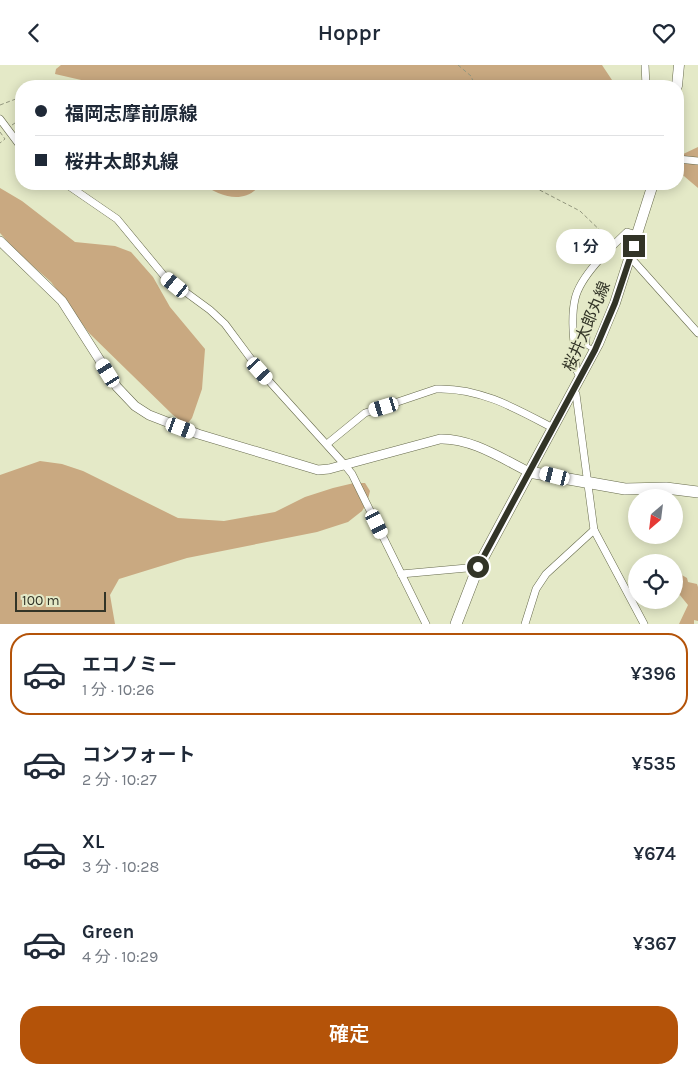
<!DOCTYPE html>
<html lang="ja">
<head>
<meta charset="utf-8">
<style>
	:root { --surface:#fff; --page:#f2f2f3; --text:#1f2937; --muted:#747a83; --line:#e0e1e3; --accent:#b45309 }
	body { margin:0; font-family:Karla,"Noto Sans JP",sans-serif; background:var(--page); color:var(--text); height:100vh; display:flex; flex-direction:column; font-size:19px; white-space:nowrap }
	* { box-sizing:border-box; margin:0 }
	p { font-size:16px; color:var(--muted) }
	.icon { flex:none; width:28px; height:28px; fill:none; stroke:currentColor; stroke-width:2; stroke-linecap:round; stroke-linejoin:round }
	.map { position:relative; height:559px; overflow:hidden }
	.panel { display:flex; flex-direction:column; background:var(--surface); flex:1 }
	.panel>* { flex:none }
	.banner { position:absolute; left:15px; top:15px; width:669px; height:110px; border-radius:20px; box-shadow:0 2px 12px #0003; display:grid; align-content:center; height:110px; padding:0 20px; background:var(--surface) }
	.needle { width:32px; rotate:208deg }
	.fabs { position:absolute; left:628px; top:424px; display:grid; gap:10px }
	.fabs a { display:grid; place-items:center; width:55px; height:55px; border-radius:50%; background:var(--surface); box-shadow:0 2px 12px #0003; font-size:25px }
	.scale { position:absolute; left:15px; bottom:12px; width:91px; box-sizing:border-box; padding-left:5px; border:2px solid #323427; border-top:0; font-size:14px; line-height:18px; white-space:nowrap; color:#323427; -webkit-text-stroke:4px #e4e9c7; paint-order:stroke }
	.end { position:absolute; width:22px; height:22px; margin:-11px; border:6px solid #323427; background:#fff; box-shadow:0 0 0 2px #fff }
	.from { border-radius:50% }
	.bubble { position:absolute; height:35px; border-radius:18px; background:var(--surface); box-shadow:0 2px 12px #0003; font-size:16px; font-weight:600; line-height:35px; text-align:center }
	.car { position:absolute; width:15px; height:30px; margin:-15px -8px; border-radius:6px; box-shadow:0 0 4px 1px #0007; background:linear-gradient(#fff 24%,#345 0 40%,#fff 0 76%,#345 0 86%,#fff 0) }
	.banner b { display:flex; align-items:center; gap:18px; height:48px; font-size:19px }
	.banner b+b { border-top:1px solid var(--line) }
	.banner i { width:12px; height:12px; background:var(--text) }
	ul { padding:9px 0 0; list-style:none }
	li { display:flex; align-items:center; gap:15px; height:82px; margin:0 10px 8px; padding:0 10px; border:2px solid transparent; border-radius:20px }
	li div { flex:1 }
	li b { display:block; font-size:19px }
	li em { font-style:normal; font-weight:600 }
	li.on { border-color:var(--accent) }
	li>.icon { width:45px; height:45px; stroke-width:1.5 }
	.cta { display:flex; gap:10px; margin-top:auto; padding:10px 20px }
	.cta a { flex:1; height:58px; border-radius:20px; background:var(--accent); color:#fff; font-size:20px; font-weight:600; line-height:58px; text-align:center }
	header { display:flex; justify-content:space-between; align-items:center; height:65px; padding:0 20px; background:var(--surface); font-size:22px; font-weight:600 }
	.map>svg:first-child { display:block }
	.forest { fill:#c9a981 }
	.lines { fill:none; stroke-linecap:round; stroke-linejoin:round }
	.service-casing { stroke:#666a4c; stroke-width:5 }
	.minor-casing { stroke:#666a4c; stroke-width:8 }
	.tertiary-casing { stroke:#666a4c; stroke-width:10 }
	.secondary-casing { stroke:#666a4c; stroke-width:11 }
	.primary-casing { stroke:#666a4c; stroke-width:12 }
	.path { stroke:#94987f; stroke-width:1; stroke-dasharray:4 2.5; stroke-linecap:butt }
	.service { stroke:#fff; stroke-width:4 }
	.minor { stroke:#fff; stroke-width:7 }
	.tertiary { stroke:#fff; stroke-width:9 }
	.secondary { stroke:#fff; stroke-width:10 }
	.primary { stroke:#fff; stroke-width:11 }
	.route { stroke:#323427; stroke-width:6 }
	.labels { text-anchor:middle; stroke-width:4; stroke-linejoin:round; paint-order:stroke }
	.street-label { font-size:16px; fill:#323427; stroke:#e4e9c7 }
</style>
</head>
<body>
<header><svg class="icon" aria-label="back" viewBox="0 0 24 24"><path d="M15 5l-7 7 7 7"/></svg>Hoppr<svg class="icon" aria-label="heart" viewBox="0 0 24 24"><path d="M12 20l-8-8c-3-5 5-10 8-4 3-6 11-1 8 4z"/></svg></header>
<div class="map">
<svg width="698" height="559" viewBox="0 0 698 559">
	<rect width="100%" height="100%" fill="#e4e9c7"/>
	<g class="forest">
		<path d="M 61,0 L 602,0 L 612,15 L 613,21 L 135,21 L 120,18 L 103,20 L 55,9 L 56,4 Z"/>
		<path d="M 698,82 L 698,123 L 678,106 L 679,91 Z"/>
		<path d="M 202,119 L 261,119 C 245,140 221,132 202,119 Z"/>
		<path d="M 0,123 L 22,136 L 75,177 L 115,181 L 131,187 L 153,212 L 170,242 L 205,284 L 202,324 L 192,353 L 188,358 L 185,359 L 173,350 L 89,268 L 51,217 L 17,187 L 0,168 Z"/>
		<path d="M 40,396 L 62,399 L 83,406 L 178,453 L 224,456 L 275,447 L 305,432 L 333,423 L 354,418 L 365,418 L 370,426 L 367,438 L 362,446 L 348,457 L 317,467 L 187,493 L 119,514 L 110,530 L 115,559 L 0,559 L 0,410 Z"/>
		<path d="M 680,509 L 687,513 L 688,517 L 697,519 L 698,522 L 698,556 L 694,555 L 694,559 L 679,559 L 688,540 L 675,524 L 675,513 Z"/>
	</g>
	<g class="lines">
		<defs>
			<path id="service" d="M 588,268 L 587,281 L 593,284"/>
			<g id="minor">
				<path d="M 645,0 L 646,21"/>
				<path d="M 0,54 L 21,82"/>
				<path d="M 678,94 L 698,96"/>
				<path d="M 66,119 L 117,154 L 165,212 L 210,245 L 225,259 L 260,306 L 344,399 L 352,409 L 426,559"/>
				<path d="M 630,192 L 698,268"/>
				<path d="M 581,313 L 576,304 C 575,282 570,256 575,234 C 580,211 610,183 627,167 L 637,170"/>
				<path d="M 573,327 L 576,329 L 594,465 L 644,559"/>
				<path d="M 327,379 L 365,348 L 436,324 C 479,322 517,344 553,363"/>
				<path d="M 401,509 L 478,502"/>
				<path d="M 525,559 L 536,524 L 546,509 L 594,465"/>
			</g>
			<path id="tertiary" d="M 0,176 L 62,236 L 117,322 L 135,341 L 149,350 L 198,369 L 318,405 L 329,404 L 440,374 C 471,373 501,393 529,407"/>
			<g id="secondary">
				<path d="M 677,21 L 679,0"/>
				<path d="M 529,407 L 598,279 L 615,238 L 653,119"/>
			</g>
			<path id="primary" d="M 456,559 L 478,502 L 529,407 L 625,424 L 666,423 L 698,427"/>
		</defs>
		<use href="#service" class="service-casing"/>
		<use href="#minor" class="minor-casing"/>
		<use href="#tertiary" class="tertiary-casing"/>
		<use href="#secondary" class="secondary-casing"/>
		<use href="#primary" class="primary-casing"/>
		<g class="path">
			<path d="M 458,0 L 471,11 L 475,21"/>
			<path d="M 72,21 L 80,20"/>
			<path d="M 81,21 L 93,17 L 96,21"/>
			<path d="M 0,40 L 21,32"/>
			<path d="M 12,60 L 21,54"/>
			<path d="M 0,67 L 5,74 L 0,78"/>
			<path d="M 528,119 L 580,146 L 609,174"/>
		</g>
		<use href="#service" class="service"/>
		<use href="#minor" class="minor"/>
		<use href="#tertiary" class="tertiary"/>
		<use href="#secondary" class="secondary"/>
		<use href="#primary" class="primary"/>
	</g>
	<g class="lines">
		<path class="route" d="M 478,502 L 595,285 L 615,238 L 634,181"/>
	</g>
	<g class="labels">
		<g class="street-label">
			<text transform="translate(586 261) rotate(-67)" y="6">桜井太郎丸線</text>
		</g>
	</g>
</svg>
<div class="fabs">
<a><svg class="needle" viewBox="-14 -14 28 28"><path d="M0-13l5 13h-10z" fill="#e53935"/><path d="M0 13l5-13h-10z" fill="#747a83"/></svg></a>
<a><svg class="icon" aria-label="locate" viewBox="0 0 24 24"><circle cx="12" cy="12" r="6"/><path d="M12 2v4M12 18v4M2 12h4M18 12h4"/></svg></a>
</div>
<div class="scale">100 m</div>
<i class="end from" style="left:478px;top:502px"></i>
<i class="end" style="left:634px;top:181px"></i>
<div class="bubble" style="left:556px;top:164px;width:60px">1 分</div>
<i class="car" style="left:175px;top:220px;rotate:309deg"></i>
<i class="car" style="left:260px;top:306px;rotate:138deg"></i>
<i class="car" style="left:108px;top:308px;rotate:328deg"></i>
<i class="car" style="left:384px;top:342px;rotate:253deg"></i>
<i class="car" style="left:181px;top:363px;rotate:110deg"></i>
<i class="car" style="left:555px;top:411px;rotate:284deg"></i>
<i class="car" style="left:377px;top:459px;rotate:154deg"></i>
<div class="banner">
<b><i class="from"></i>福岡志摩前原線</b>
<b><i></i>桜井太郎丸線</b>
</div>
</div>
<section class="panel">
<ul>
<li class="on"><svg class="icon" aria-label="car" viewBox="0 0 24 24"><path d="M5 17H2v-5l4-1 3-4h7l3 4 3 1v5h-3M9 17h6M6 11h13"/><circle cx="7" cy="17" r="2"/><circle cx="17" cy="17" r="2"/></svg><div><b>エコノミー</b><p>1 分 · 10:26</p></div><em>¥396</em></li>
<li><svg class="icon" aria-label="car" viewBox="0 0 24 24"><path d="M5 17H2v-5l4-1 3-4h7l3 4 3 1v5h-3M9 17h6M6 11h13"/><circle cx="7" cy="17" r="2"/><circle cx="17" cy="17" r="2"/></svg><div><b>コンフォート</b><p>2 分 · 10:27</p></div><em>¥535</em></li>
<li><svg class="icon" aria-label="car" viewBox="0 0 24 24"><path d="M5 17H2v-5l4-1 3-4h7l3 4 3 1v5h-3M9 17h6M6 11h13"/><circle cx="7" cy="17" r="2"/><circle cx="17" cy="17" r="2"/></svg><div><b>XL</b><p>3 分 · 10:28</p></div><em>¥674</em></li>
<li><svg class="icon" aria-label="car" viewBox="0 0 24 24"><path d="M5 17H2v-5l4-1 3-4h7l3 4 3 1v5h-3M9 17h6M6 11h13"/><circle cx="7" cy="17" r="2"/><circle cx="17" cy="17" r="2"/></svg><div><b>Green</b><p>4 分 · 10:29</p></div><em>¥367</em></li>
</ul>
<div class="cta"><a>確定</a></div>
</section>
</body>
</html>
